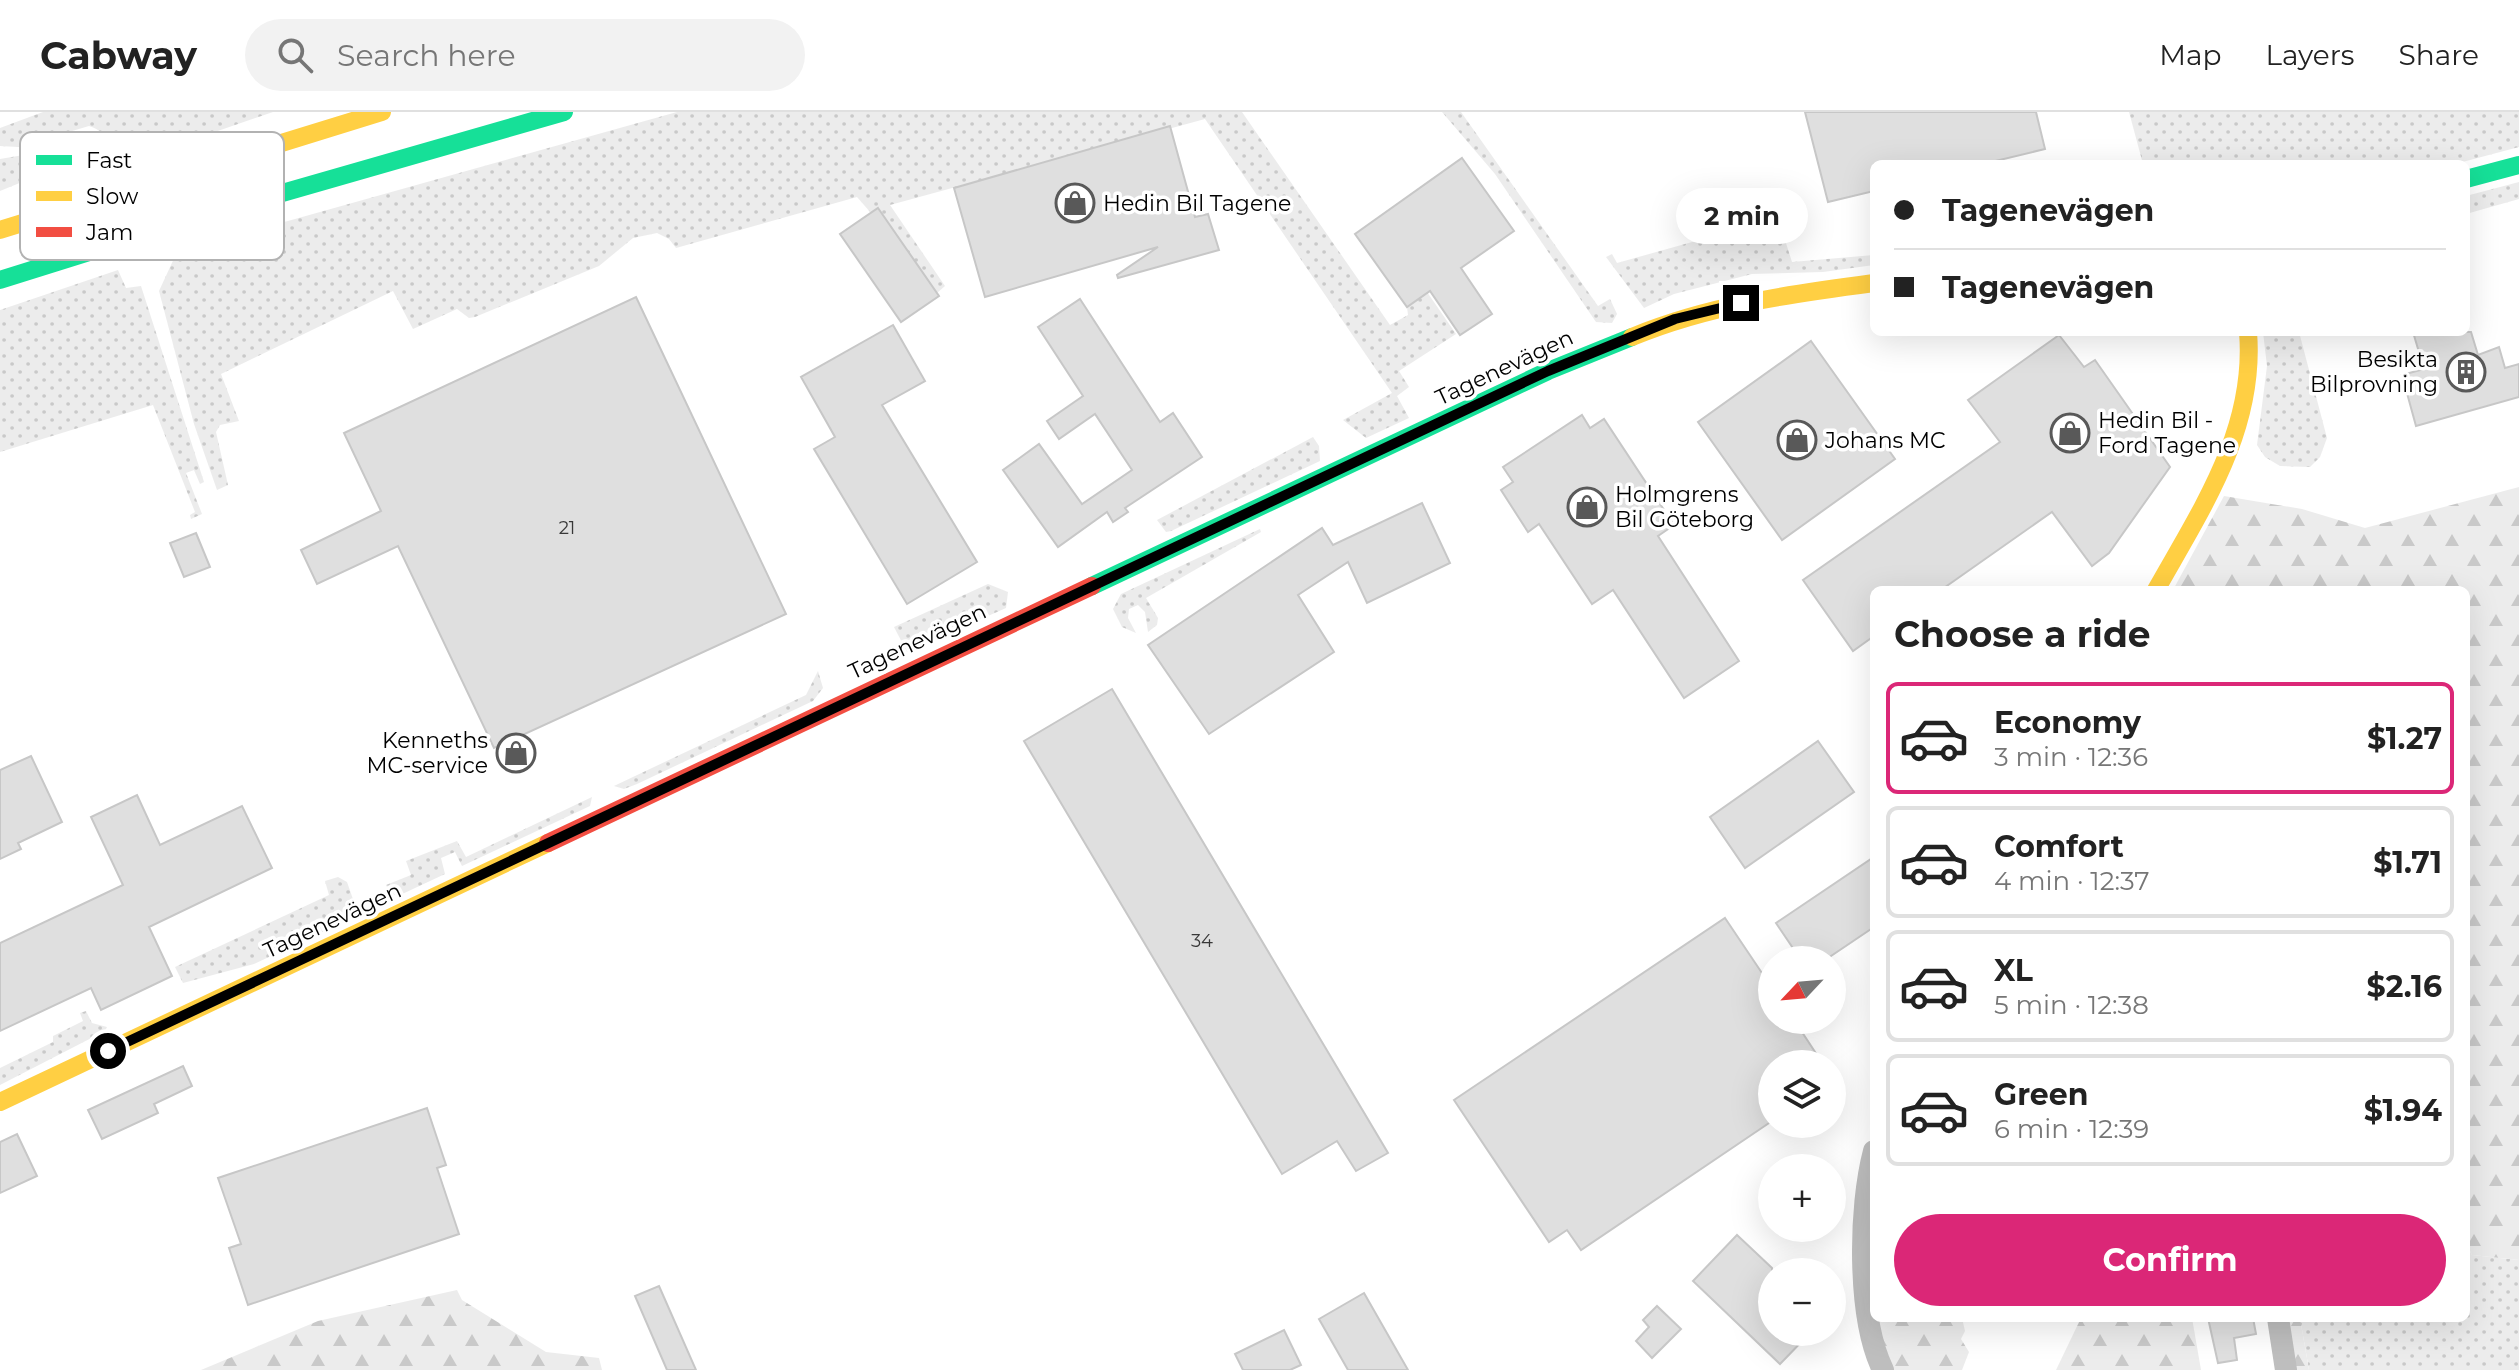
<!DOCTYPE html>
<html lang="en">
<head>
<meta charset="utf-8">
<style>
	:root { --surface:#fff; --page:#f2f2f2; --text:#222; --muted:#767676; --line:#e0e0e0; --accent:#db2777 }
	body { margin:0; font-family:Montserrat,sans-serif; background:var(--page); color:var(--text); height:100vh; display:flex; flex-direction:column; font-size:30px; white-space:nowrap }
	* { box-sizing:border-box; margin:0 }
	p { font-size:26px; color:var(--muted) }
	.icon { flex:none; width:44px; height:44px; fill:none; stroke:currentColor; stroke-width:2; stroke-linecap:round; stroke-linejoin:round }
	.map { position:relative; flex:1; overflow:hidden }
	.panel { position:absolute; left:1870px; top:474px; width:600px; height:736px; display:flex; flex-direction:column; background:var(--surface); border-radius:12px; box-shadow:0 8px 32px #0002 }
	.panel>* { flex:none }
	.guide { position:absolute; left:1870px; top:48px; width:600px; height:176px; border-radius:12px; box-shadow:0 8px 32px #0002; display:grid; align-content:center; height:176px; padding:0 24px; background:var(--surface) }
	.needle { width:52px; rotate:244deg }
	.tools { position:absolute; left:1758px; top:834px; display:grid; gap:16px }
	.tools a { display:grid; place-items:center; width:88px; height:88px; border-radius:50%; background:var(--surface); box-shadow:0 8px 32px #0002; font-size:40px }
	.end { position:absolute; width:36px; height:36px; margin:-18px; border:10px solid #000; background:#fff; box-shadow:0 0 0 4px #fff }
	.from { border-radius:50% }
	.bubble { position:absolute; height:56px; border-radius:28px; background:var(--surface); box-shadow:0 8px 32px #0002; font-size:26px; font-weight:700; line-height:56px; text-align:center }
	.guide b { display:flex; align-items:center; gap:28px; height:76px; font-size:30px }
	.guide b+b { border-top:2px solid var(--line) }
	.guide i { width:20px; height:20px; background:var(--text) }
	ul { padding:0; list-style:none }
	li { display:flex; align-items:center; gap:24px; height:112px; margin:0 16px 12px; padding:0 8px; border:4px solid var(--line); border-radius:12px }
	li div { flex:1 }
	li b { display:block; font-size:30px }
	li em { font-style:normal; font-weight:700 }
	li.on { border-color:var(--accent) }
	li>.icon { width:72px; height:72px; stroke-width:1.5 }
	h2 { padding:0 24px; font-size:36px; line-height:96px }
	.cta { display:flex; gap:16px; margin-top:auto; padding:16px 24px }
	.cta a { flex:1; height:92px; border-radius:48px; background:var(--accent); color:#fff; font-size:32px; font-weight:700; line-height:92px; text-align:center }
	header { display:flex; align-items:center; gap:48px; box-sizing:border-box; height:112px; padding:0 40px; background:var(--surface); border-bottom:2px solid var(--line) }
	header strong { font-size:38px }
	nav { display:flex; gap:44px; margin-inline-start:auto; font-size:28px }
	.search { width:560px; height:72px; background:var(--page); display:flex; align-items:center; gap:20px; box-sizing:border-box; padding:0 28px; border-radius:44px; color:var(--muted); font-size:30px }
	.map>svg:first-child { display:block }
	.grass { fill:url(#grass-dots) }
	.forest { fill:url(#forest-firs) }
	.building { fill:#dfdfdf; stroke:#c7c7c7; stroke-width:2 }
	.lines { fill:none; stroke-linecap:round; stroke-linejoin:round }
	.street { stroke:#bebebe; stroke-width:22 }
	.fast { stroke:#16e098; stroke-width:18 }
	.slow { stroke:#ffcf43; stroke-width:18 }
	.jam { stroke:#f24e42; stroke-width:18 }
	.route { stroke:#000; stroke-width:10 }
	.labels { text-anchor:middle; stroke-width:7; stroke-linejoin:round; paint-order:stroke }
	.number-label { font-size:18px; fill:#383838 }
	.poi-label { font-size:22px; fill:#000; stroke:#fff; text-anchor:start }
	.street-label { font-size:22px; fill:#000; stroke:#fff }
	.key { fill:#fff; stroke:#b2b2b2; stroke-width:2 }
	.key-label { font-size:22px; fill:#000 }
</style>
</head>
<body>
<header>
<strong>Cabway</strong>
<div class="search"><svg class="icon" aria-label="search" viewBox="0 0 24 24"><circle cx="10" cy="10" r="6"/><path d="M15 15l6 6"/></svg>Search here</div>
<nav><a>Map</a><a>Layers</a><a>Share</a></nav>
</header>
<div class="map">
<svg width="2519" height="1258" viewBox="0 0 2519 1258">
	<defs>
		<pattern id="grass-dots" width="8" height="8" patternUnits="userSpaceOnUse" patternTransform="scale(2)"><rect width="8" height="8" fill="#ececec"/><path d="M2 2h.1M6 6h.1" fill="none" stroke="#c9c9c9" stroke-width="1.8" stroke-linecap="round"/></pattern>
		<pattern id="forest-firs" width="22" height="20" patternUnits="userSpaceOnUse" patternTransform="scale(2)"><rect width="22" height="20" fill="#ececec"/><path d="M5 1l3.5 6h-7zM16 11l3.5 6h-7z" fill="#c9c9c9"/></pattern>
	</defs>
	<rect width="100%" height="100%" fill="#fff"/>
	<g class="grass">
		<path d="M 43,0 L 273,0 L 134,48 C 113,39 109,20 89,14 L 18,35 L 0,34 L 0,16 Z"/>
		<path d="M 677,0 L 1242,0 L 1390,213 L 1408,203 L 1407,195 L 1427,180 L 1456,222 L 1399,259 L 1409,275 L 1397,284 L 1409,306 L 1366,326 L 1343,308 L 1392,281 L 1205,7 L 890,93 L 945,174 L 937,181 L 878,96 L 871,101 L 857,85 L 676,136 L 669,127 L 657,121 L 633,126 L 599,154 L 475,205 L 469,206 L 457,197 L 413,217 L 393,179 L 221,262 L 239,309 L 220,313 L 216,320 L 228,373 L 217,378 L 194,312 L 159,179 L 177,140 Z"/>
		<path d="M 1442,0 L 1461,0 L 1598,194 L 1610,187 L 1617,202 L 1612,211 L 1596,210 L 1495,62 Z"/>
		<path d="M 2129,0 L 2519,0 L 2519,35 L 2455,52 L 2143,52 Z"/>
		<path d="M 86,27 L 98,33 L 93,41 L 0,79 L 0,47 L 53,38 Z"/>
		<path d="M 2519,70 L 2519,87 L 2466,102 L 2466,84 Z"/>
		<path d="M 1778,106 L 1792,150 L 1874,143 L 1874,153 L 1823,160 L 1752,162 L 1674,182 L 1644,196 L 1606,145 L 1612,142 L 1617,151 Z"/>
		<path d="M 118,158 L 126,176 L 141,174 L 204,370 L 200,372 L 194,358 L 186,361 L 202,402 L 191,407 L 190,403 L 195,400 L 153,293 L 0,340 L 0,198 Z"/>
		<path d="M 2263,220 L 2299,220 L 2327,326 L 2320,345 L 2310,355 L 2280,354 L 2265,345 L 2257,333 L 2267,254 Z"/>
		<path d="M 1313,325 L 1319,334 L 1320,349 L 1171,419 L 1166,420 L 1157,408 Z"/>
		<path d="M 1260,417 L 1261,420 L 1146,486 L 1158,506 L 1157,513 L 1148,520 L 1145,500 L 1138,493 L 1129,497 L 1128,506 L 1136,521 L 1122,515 L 1113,497 L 1121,482 Z"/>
		<path d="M 988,472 L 1008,480 L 1006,496 L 907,540 L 894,515 Z"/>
		<path d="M 818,559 L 823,576 L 813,589 L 637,672 L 624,677 L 614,674 L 806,583 Z"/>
		<path d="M 592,685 L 590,694 L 462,754 L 455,740 L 441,746 L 445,762 L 398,784 L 390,782 L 386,773 L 411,763 L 406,749 L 457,729 L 466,745 Z"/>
		<path d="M 338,765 L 347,770 L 355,793 L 348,808 L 254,852 L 183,871 L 175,855 L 329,783 L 325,769 Z"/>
		<path d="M 86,899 L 92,911 L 107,915 L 105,919 L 0,973 L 0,956 L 53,930 L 53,924 L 83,909 L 80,901 Z"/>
		<path d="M 2466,1131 L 2472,1143 L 2519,1148 L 2519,1258 L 2309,1258 L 2300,1206 L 2466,1206 Z"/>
	</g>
	<g class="forest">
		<path d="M 2519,375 L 2519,1148 L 2472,1143 L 2466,1131 L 2466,478 L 2173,478 L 2224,384 L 2302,397 L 2365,416 Z"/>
		<path d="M 457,1178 L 462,1188 L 546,1240 L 599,1246 L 602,1258 L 201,1258 L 318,1209 Z"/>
		<path d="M 1874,1206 L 1962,1206 L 1965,1219 L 1961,1227 L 1969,1240 L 1962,1258 L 1890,1258 Z"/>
		<path d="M 2081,1206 L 2192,1206 L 2201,1258 L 2056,1258 Z"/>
		<path d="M 2270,1206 L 2300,1206 L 2309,1258 L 2278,1258 Z"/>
	</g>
	<g class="building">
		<path d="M 1805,0 L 2036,0 L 2045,37 L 1983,52 L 1874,52 L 1874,79 L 1828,90 Z"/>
		<path d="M 1170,14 L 1195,105 L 1208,102 L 1219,138 L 1118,166 L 1117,163 L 1158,135 L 985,185 L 954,76 Z"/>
		<path d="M 1462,46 L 1514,119 L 1461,156 L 1492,202 L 1460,223 L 1430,179 L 1407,195 L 1355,122 Z"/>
		<path d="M 878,96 L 939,184 L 901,210 L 840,122 Z"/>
		<path d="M 636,185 L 786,502 L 494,636 L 398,434 L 317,472 L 301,438 L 381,399 L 344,321 Z"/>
		<path d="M 1080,187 L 1160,310 L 1173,301 L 1202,345 L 1125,396 L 1128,400 L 1113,410 L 1107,400 L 1058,435 L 1003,358 L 1039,332 L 1082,392 L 1132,358 L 1095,302 L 1059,327 L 1047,309 L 1083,284 L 1038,215 Z"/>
		<path d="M 893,213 L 925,269 L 882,293 L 977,450 L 907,492 L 814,337 L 835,325 L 801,265 Z"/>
		<path d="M 2413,220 L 2471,220 L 2478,243 L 2499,235 L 2505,256 L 2519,252 L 2519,285 L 2416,314 L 2402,263 L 2424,257 Z"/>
		<path d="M 2059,223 L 2084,255 L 2095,248 L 2170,355 L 2109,441 L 2092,454 L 2052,400 L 1941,478 L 1874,478 L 1874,524 L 1853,539 L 1803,468 L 2000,330 L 1968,288 Z"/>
		<path d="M 1811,229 L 1895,347 L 1782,428 L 1698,310 Z"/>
		<path d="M 1582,303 L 1590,316 L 1604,307 L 1674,413 L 1658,424 L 1739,549 L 1684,586 L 1613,478 L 1592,492 L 1539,412 L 1528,420 L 1501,378 L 1513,370 L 1503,355 Z"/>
		<path d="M 1422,391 L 1450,451 L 1367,491 L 1348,450 L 1298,483 L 1334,540 L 1209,622 L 1148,533 L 1322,416 L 1333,433 Z"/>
		<path d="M 196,421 L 210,455 L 184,465 L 170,431 Z"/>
		<path d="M 1112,577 L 1388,1041 L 1356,1059 L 1337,1029 L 1282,1062 L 1024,629 Z"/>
		<path d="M 1818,629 L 1854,680 L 1745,756 L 1710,705 Z"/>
		<path d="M 31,644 L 62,710 L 18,731 L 21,737 L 0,747 L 0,658 Z"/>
		<path d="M 137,683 L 160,733 L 242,694 L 272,756 L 149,815 L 172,864 L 101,898 L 91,876 L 0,919 L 0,831 L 123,773 L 91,705 Z"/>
		<path d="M 1874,745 L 1874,815 L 1825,848 L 1801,848 L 1776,811 Z"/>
		<path d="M 1725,806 L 1772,876 L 1772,908 L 1794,908 L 1823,952 L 1772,952 L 1772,1009 L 1581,1138 L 1567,1118 L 1549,1130 L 1454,988 Z"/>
		<path d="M 183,954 L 192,974 L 154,992 L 158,1001 L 102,1027 L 88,998 Z"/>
		<path d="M 427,996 L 446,1053 L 437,1056 L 459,1122 L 248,1193 L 229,1136 L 241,1132 L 218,1066 Z"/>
		<path d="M 17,1022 L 37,1064 L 0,1081 L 0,1030 Z"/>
		<path d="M 1737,1123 L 1772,1156 L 1772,1220 L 1811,1220 L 1780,1252 L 1693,1169 Z"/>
		<path d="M 659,1174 L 696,1258 L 667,1258 L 635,1184 Z"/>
		<path d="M 1364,1181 L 1408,1258 L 1348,1258 L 1319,1207 Z"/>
		<path d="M 1657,1194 L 1681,1217 L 1652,1246 L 1636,1229 L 1649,1215 L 1643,1208 Z"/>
		<path d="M 2208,1206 L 2253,1206 L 2256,1222 L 2234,1226 L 2237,1248 L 2218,1251 Z"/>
		<path d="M 1284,1218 L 1301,1253 L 1290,1258 L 1243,1258 L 1235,1242 Z"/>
	</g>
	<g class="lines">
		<g class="street">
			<path d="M 1874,1039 C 1859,1095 1857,1205 1883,1258"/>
			<path d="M 2278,1206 L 2286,1258"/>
		</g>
		<g class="fast">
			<path d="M 2466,67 L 2519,53"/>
			<path d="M 0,168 L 223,98 L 564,0"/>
			<path d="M 1092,474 L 1548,259 L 1632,225"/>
		</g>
		<g class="slow">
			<path d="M 0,118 L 382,0"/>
			<path d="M 1632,225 C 1709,193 1791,182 1874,171"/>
			<path d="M 2156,478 C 2202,396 2256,317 2248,220"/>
			<path d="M 0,990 L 548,731"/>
		</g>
		<path class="jam" d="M 548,731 L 1092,474"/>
	</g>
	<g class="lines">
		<path class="route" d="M 108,939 L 1548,259 L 1675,207 L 1741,191"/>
	</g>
	<defs>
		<symbol id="shop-ring" viewBox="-11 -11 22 22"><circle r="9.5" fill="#fff" stroke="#595959" stroke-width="1.5"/><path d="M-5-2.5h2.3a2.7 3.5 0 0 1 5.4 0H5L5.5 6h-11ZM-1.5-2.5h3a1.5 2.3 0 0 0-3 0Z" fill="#595959"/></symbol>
		<symbol id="building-ring" viewBox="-11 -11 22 22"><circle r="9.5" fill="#fff" stroke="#595959" stroke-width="1.5"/><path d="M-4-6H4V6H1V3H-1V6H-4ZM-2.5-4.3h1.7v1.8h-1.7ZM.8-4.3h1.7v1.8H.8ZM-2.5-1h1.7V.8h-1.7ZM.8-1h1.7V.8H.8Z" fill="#595959"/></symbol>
	</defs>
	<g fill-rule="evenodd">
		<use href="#shop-ring" x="1053" y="69" width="44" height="44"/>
		<use href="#building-ring" x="2444" y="238" width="44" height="44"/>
		<use href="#shop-ring" x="2048" y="299" width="44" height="44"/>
		<use href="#shop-ring" x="1775" y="306" width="44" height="44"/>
		<use href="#shop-ring" x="1565" y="373" width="44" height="44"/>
		<use href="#shop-ring" x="494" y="619" width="44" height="44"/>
	</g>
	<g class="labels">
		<g class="number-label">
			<text x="567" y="422">21</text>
			<text x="1202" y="835">34</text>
		</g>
		<g class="poi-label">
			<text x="1103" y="99">Hedin Bil Tagene</text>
			<text x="2438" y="255" text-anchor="end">Besikta<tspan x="2438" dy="25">Bilprovning</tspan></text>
			<text x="2098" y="316">Hedin Bil -<tspan x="2098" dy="25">Ford Tagene</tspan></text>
			<text x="1825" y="336">Johans MC</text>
			<text x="1615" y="390">Holmgrens<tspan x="1615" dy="25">Bil Göteborg</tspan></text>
			<text x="488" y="636" text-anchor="end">Kenneths<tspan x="488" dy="25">MC-service</tspan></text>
		</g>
		<g class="street-label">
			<text transform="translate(1504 255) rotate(-25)" y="8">Tagenevägen</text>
			<text transform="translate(917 529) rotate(-25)" y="8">Tagenevägen</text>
			<text transform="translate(332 808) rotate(-25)" y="8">Tagenevägen</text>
		</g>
	</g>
	<rect x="20" y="20" width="264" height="128" rx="12" class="key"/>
	<rect x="36" y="43" width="36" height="10" fill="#16e098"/>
	<rect x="36" y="79" width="36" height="10" fill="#ffcf43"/>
	<rect x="36" y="115" width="36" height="10" fill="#f24e42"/>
	<g class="key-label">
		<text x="86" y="56">Fast</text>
		<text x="86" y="92">Slow</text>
		<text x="86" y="128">Jam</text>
	</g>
</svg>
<div class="tools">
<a><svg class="needle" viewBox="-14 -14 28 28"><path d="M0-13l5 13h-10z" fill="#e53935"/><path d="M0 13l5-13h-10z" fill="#767676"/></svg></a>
<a><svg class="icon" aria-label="layers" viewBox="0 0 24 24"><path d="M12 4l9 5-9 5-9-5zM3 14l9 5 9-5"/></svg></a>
<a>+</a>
<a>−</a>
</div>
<i class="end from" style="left:108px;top:939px"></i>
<i class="end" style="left:1741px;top:191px"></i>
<div class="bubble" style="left:1676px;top:76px;width:132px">2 min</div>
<div class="guide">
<b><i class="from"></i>Tagenevägen</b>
<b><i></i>Tagenevägen</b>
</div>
<section class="panel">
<h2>Choose a ride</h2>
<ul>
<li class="on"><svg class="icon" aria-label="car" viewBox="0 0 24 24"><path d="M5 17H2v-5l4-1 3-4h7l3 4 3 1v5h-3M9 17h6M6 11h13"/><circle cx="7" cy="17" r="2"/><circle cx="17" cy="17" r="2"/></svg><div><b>Economy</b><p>3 min · 12:36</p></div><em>$1.27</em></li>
<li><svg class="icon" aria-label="car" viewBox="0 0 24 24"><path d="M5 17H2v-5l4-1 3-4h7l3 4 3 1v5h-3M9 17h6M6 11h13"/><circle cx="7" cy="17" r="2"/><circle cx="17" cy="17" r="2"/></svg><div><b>Comfort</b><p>4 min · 12:37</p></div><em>$1.71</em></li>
<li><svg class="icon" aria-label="car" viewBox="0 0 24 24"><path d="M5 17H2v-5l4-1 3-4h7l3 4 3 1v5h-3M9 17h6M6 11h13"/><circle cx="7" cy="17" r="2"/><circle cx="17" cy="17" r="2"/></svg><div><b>XL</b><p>5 min · 12:38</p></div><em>$2.16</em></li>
<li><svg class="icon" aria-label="car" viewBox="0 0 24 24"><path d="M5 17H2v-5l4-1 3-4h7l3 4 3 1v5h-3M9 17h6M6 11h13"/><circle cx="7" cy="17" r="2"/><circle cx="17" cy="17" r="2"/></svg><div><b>Green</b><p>6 min · 12:39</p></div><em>$1.94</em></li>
</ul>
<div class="cta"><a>Confirm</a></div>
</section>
</div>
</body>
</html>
